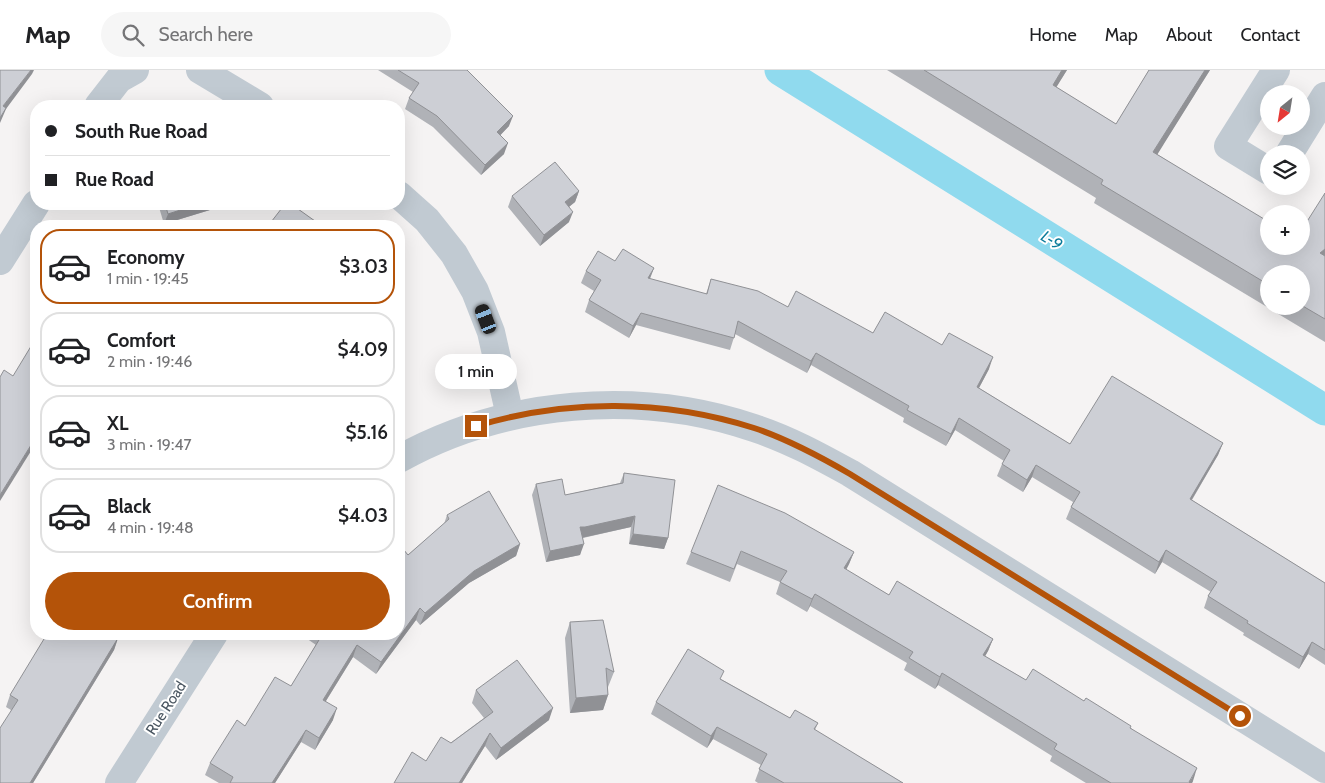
<!DOCTYPE html>
<html lang="en">
<head>
<meta charset="utf-8">
<style>
	:root { --surface:#fff; --page:#f6f6f6; --text:#202124; --muted:#757577; --line:#e0e0e0; --accent:#b45309 }
	body { margin:0; font-family:Cabin,sans-serif; background:var(--page); color:var(--text); height:100vh; display:flex; flex-direction:column; font-size:19px; white-space:nowrap }
	* { box-sizing:border-box; margin:0 }
	p { font-size:16px; color:var(--muted) }
	.icon { flex:none; width:28px; height:28px; fill:none; stroke:currentColor; stroke-width:2; stroke-linecap:round; stroke-linejoin:round }
	.map { position:relative; flex:1; overflow:hidden }
	.drawer { position:absolute; left:30px; top:150px; width:375px; height:420px; display:flex; flex-direction:column; background:var(--surface); border-radius:20px; box-shadow:0 5px 20px #0002 }
	.drawer>* { flex:none }
	.banner { position:absolute; left:30px; top:30px; width:375px; height:110px; border-radius:20px; box-shadow:0 5px 20px #0002; display:grid; align-content:center; height:110px; padding:0 15px; background:var(--surface) }
	.needle { width:32px; rotate:210deg }
	.buttons { position:absolute; left:1260px; top:15px; display:grid; gap:10px }
	.buttons a { display:grid; place-items:center; width:50px; height:50px; border-radius:50%; background:var(--surface); box-shadow:0 5px 20px #0002; font-size:25px }
	.end { position:absolute; width:22px; height:22px; margin:-11px; border:6px solid #b45309; background:#fff; box-shadow:0 0 0 2px #fff }
	.from { border-radius:50% }
	.bubble { position:absolute; height:35px; border-radius:18px; background:var(--surface); box-shadow:0 5px 20px #0002; font-size:16px; font-weight:600; line-height:35px; text-align:center }
	.car { position:absolute; width:15px; height:30px; margin:-15px -8px; border-radius:6px; box-shadow:0 0 4px 1px #0007; background:linear-gradient(#222 24%,#8ab4d8 0 40%,#222 0 76%,#8ab4d8 0 86%,#222 0) }
	.banner b { display:flex; align-items:center; gap:18px; height:48px; font-size:19px }
	.banner b+b { border-top:1px solid var(--line) }
	.banner i { width:12px; height:12px; background:var(--text) }
	ul { padding:9px 0 0; list-style:none }
	li { display:flex; align-items:center; gap:15px; height:75px; margin:0 10px 8px; padding:0 5px; border:2px solid var(--line); border-radius:20px }
	li div { flex:1 }
	li b { display:block; font-size:19px }
	li em { font-style:normal; font-weight:600 }
	li.current { border-color:var(--accent) }
	li>.icon { width:45px; height:45px; stroke-width:1.5 }
	.primary-button { display:flex; gap:10px; margin-top:auto; padding:10px 15px }
	.primary-button a { flex:1; height:58px; border-radius:30px; background:var(--accent); color:#fff; font-size:20px; font-weight:600; line-height:58px; text-align:center }
	header { display:flex; align-items:center; gap:30px; box-sizing:border-box; height:70px; padding:0 25px; background:var(--surface); border-bottom:1px solid var(--line) }
	header strong { font-size:24px }
	nav { display:flex; gap:28px; margin-inline-start:auto; font-size:18px }
	.search { width:350px; height:45px; background:var(--page); display:flex; align-items:center; gap:12px; box-sizing:border-box; padding:0 18px; border-radius:28px; color:var(--muted); font-size:19px }
	.map>svg:first-child { display:block }
	.lines { fill:none; stroke-linecap:round; stroke-linejoin:round }
	.canal { stroke:#90daee; stroke-width:31 }
	.minor { stroke:#c1cad2; stroke-width:28 }
	.wall { fill:#b0b2b7; fill-rule:evenodd }
	.shaded-wall { fill:#909195 }
	.building { fill:#cdcfd5; stroke:#909195 }
	.route { stroke:#b45309; stroke-width:6 }
	.labels { text-anchor:middle; stroke-width:4; stroke-linejoin:round; paint-order:stroke }
	.street-label { font-size:15px; fill:#4a5661; stroke:#fff }
	.water-label { font-size:16px; font-style:italic; fill:#0c7c9b; stroke:#fff }
</style>
</head>
<body>
<header>
<strong>Map</strong>
<div class="search"><svg class="icon" aria-label="search" viewBox="0 0 24 24"><circle cx="10" cy="10" r="6"/><path d="M15 15l6 6"/></svg>Search here</div>
<nav><a>Home</a><a>Map</a><a>About</a><a>Contact</a></nav>
</header>
<div class="map">
<svg width="1325" height="713" viewBox="0 0 1325 713">
	<rect width="100%" height="100%" fill="#f5f3f3"/>
	<g class="lines">
		<path class="canal" d="M 780,0 L 1325,340"/>
		<g class="minor">
			<path d="M 200,0 L 260,36"/>
			<path d="M 98,36 L 119,9 L 135,0"/>
			<path d="M 1289,84 L 1325,26"/>
			<path d="M 1269,101 L 1228,76 L 1276,0"/>
			<path d="M 399,125 L 427,150 L 454,184 L 475,221 L 491,262 L 510,346"/>
			<path d="M 0,191 L 36,134"/>
			<path d="M 399,389 C 505,330 639,319 754,358 C 788,369 819,386 850,403 L 1325,699"/>
			<path d="M 119,713 L 214,564"/>
		</g>
	</g>
	<g class="wall">
		<path d="M 378,0 L 467,0 L 509,56 L 500,65 L 504,84 L 481,105 L 433,57 L 405,39 L 409,28 L 413,22 Z"/>
		<path d="M 887,0 L 1067,0 L 1056,17 L 1116,54 L 1149,0 L 1210,0 L 1157,84 L 1301,176 L 1325,123 L 1325,272 L 1094,133 L 1096,128 ZM 1269,204 L 1301,204 L 1301,236 L 1269,236 Z"/>
		<path d="M 579,121 L 575,132 L 569,137 L 569,152 L 540,176 L 508,137 L 512,126 Z"/>
		<path d="M 158,134 L 224,134 L 223,136 L 164,154 Z"/>
		<path d="M 615,191 L 654,198 L 650,209 L 706,224 L 711,209 L 788,237 L 873,263 L 942,275 L 989,299 L 979,318 L 1070,374 L 1223,373 L 1218,385 L 1192,430 L 1325,513 L 1325,595 L 1308,584 L 1299,599 L 1243,565 L 1244,563 L 1204,538 L 1208,526 L 1211,522 L 1162,492 L 1155,504 L 1066,449 L 1071,437 L 1073,432 L 1032,407 L 1023,422 L 997,406 L 1002,394 L 1004,391 L 955,360 L 946,376 L 903,352 L 904,348 L 811,295 L 807,303 L 735,264 L 730,280 L 636,255 L 629,268 L 585,242 L 589,230 L 594,221 L 581,213 L 586,201 Z"/>
		<path d="M 624,403 L 668,468 L 664,479 L 629,474 L 631,457 L 583,468 L 580,485 L 546,492 L 532,425 L 536,414 L 565,425 L 620,413 Z"/>
		<path d="M 447,445 L 520,474 L 516,486 L 469,513 L 420,555 L 416,550 L 376,604 L 353,587 L 326,631 L 333,650 L 315,680 L 301,672 L 275,713 L 219,713 L 205,705 L 210,693 L 245,656 L 291,616 L 316,575 L 306,568 L 308,564 L 399,564 L 408,485 L 444,454 Z"/>
		<path d="M 691,482 L 854,482 L 849,494 L 846,500 L 889,525 L 993,569 L 988,581 L 985,586 L 1026,610 L 1084,631 L 1131,658 L 1193,711 L 1192,713 L 1086,713 L 1050,691 L 1052,686 L 938,615 L 935,619 L 904,600 L 907,593 L 810,536 L 807,542 L 776,524 L 780,512 L 737,494 L 730,512 L 686,494 Z"/>
		<path d="M 36,538 L 36,555 L 31,552 Z"/>
		<path d="M 570,552 L 614,602 L 608,617 L 608,625 L 603,640 L 570,643 L 565,568 Z"/>
		<path d="M 118,568 L 114,580 L 33,713 L 0,713 L 11,640 L 6,637 L 10,625 Z"/>
		<path d="M 721,609 L 790,648 L 818,653 L 815,660 L 903,713 L 758,713 L 755,711 L 761,695 L 713,669 L 707,678 L 651,644 L 656,632 Z"/>
		<path d="M 476,620 L 549,650 L 496,690 L 485,676 L 462,713 L 394,713 L 426,691 L 484,648 L 472,633 Z"/>
	</g>
	<g class="shaded-wall">
		<path d="M 31,0 L 34,0 L 32,4 L 6,39 L 0,53 L 0,48 L 3,36 Z"/>
		<path d="M 1062,0 L 1067,0 L 1046,34 L 1053,15 Z"/>
		<path d="M 1205,0 L 1210,0 L 1147,101 L 1153,82 Z"/>
		<path d="M 513,46 L 509,56 L 493,73 L 497,62 Z"/>
		<path d="M 508,73 L 504,84 L 481,105 L 485,95 Z"/>
		<path d="M 579,121 L 575,132 L 561,143 L 565,132 Z"/>
		<path d="M 199,134 L 224,134 L 223,136 L 164,154 L 168,144 Z"/>
		<path d="M 573,142 L 569,152 L 540,176 L 544,165 Z"/>
		<path d="M 1325,179 L 1325,192 L 1320,183 Z"/>
		<path d="M 654,198 L 649,210 L 648,208 Z"/>
		<path d="M 641,243 L 636,255 L 629,268 L 633,256 Z"/>
		<path d="M 816,283 L 811,295 L 807,303 L 811,291 Z"/>
		<path d="M 993,287 L 989,299 L 973,329 L 977,317 Z"/>
		<path d="M 959,348 L 955,360 L 946,376 L 951,364 Z"/>
		<path d="M 36,367 L 36,373 L 0,431 L 0,425 Z"/>
		<path d="M 1223,373 L 1218,385 L 1185,441 L 1190,429 Z"/>
		<path d="M 1036,395 L 1032,407 L 1023,422 L 1027,410 Z"/>
		<path d="M 635,446 L 631,457 L 581,468 L 580,457 Z"/>
		<path d="M 633,464 L 668,468 L 664,479 L 629,474 Z"/>
		<path d="M 520,474 L 516,486 L 469,513 L 420,555 L 425,543 L 474,501 Z"/>
		<path d="M 584,474 L 580,485 L 546,492 L 550,481 Z"/>
		<path d="M 1166,480 L 1162,492 L 1155,504 L 1159,492 Z"/>
		<path d="M 854,482 L 849,494 L 840,511 L 844,498 Z"/>
		<path d="M 815,524 L 810,536 L 807,542 L 812,529 Z"/>
		<path d="M 420,538 L 416,550 L 376,604 L 381,592 Z"/>
		<path d="M 118,568 L 114,580 L 33,713 L 30,713 Z"/>
		<path d="M 993,569 L 988,581 L 979,597 L 983,585 Z"/>
		<path d="M 1312,572 L 1308,584 L 1299,599 L 1303,587 Z"/>
		<path d="M 357,575 L 353,587 L 319,642 L 323,630 Z"/>
		<path d="M 942,603 L 938,615 L 935,619 L 940,607 Z"/>
		<path d="M 608,625 L 603,640 L 570,643 L 576,628 Z"/>
		<path d="M 337,638 L 333,650 L 315,680 L 319,668 Z"/>
		<path d="M 553,638 L 549,650 L 496,690 L 501,678 Z"/>
		<path d="M 717,657 L 713,669 L 707,678 L 711,666 Z"/>
		<path d="M 306,660 L 301,672 L 275,713 L 272,713 Z"/>
		<path d="M 490,663 L 485,676 L 462,713 L 459,713 Z"/>
		<path d="M 1197,698 L 1193,711 L 1192,713 L 1189,713 Z"/>
	</g>
	<g class="building">
		<path d="M 0,0 L 31,0 L 3,36 L 6,38 L 0,48 Z"/>
		<path d="M 398,0 L 467,0 L 513,46 L 497,62 L 508,73 L 485,95 L 437,46 L 409,28 L 419,13 Z"/>
		<path d="M 924,0 L 1062,0 L 1053,15 L 1116,54 L 1149,0 L 1205,0 L 1153,82 L 1269,152 L 1269,176 L 1301,176 L 1301,161 L 1325,123 L 1325,179 L 1320,183 L 1325,186 L 1325,249 L 1301,235 L 1301,204 L 1269,204 L 1269,215 L 1101,114 L 1103,110 Z"/>
		<path d="M 555,92 L 579,121 L 565,132 L 573,142 L 544,165 L 512,126 Z"/>
		<path d="M 165,134 L 199,134 L 168,144 Z"/>
		<path d="M 285,134 L 291,134 L 322,156 L 268,156 Z"/>
		<path d="M 623,179 L 654,198 L 648,208 L 707,224 L 711,209 L 758,221 L 788,237 L 796,221 L 873,263 L 885,242 L 942,275 L 949,263 L 993,287 L 977,317 L 1070,374 L 1112,306 L 1223,373 L 1190,429 L 1325,513 L 1325,580 L 1312,572 L 1303,587 L 1247,553 L 1248,551 L 1208,526 L 1217,512 L 1166,480 L 1159,492 L 1071,437 L 1080,422 L 1036,395 L 1027,410 L 1002,394 L 1010,380 L 959,348 L 951,364 L 907,340 L 909,336 L 816,283 L 811,291 L 738,251 L 734,268 L 641,243 L 633,256 L 589,230 L 601,210 L 586,201 L 598,181 L 615,191 Z"/>
		<path d="M 399,255 L 402,257 L 399,263 Z"/>
		<path d="M 36,268 L 36,367 L 0,425 L 0,307 L 4,300 L 13,306 Z"/>
		<path d="M 624,403 L 675,410 L 668,468 L 633,464 L 635,446 L 585,457 L 580,457 L 584,474 L 550,481 L 536,414 L 562,409 L 565,425 L 623,413 Z"/>
		<path d="M 718,415 L 785,443 L 854,482 L 844,498 L 889,525 L 897,511 L 993,569 L 983,585 L 1026,610 L 1033,599 L 1084,631 L 1086,628 L 1131,656 L 1130,658 L 1197,698 L 1189,712 L 1190,713 L 1111,713 L 1054,679 L 1057,674 L 942,603 L 940,607 L 909,588 L 913,582 L 815,524 L 812,529 L 780,512 L 787,501 L 741,481 L 734,499 L 691,482 Z"/>
		<path d="M 489,421 L 520,474 L 474,501 L 425,543 L 420,538 L 381,592 L 357,575 L 323,630 L 337,638 L 319,668 L 306,660 L 272,713 L 230,713 L 233,707 L 210,693 L 237,650 L 245,656 L 275,607 L 291,616 L 322,565 L 320,564 L 399,564 L 399,474 L 408,485 L 449,449 L 447,445 Z"/>
		<path d="M 603,550 L 614,602 L 606,598 L 608,625 L 576,628 L 570,552 Z"/>
		<path d="M 47,564 L 112,564 L 118,568 L 30,713 L 0,713 L 0,658 L 18,630 L 10,625 Z"/>
		<path d="M 688,579 L 724,601 L 720,609 L 790,648 L 795,640 L 818,653 L 814,659 L 903,713 L 784,713 L 759,699 L 767,684 L 717,657 L 711,666 L 656,632 Z"/>
		<path d="M 517,590 L 553,638 L 501,678 L 490,663 L 459,713 L 394,713 L 412,682 L 426,691 L 441,667 L 451,673 L 493,642 L 476,620 Z"/>
	</g>
	<g class="lines">
		<path class="route" d="M 476,356 C 567,329 663,329 754,358 C 787,369 819,386 850,404 L 1240,646"/>
	</g>
	<g class="labels">
		<g class="street-label">
			<text transform="translate(166 638) rotate(-57)" y="5">Rue Road</text>
		</g>
		<g class="water-label">
			<text transform="translate(1052 170) rotate(32)" y="6">L-9</text>
		</g>
	</g>
</svg>
<div class="buttons">
<a><svg class="needle" viewBox="-14 -14 28 28"><path d="M0-13l5 13h-10z" fill="#e53935"/><path d="M0 13l5-13h-10z" fill="#757577"/></svg></a>
<a><svg class="icon" aria-label="layers" viewBox="0 0 24 24"><path d="M12 4l9 5-9 5-9-5zM3 14l9 5 9-5"/></svg></a>
<a>+</a>
<a>−</a>
</div>
<i class="end from" style="left:1240px;top:646px"></i>
<i class="end" style="left:476px;top:356px"></i>
<div class="bubble" style="left:435px;top:284px;width:82px">1 min</div>
<i class="car" style="left:486px;top:249px;rotate:339deg"></i>
<div class="banner">
<b><i class="from"></i>South Rue Road</b>
<b><i></i>Rue Road</b>
</div>
<section class="drawer">
<ul>
<li class="current"><svg class="icon" aria-label="car" viewBox="0 0 24 24"><path d="M5 17H2v-5l4-1 3-4h7l3 4 3 1v5h-3M9 17h6M6 11h13"/><circle cx="7" cy="17" r="2"/><circle cx="17" cy="17" r="2"/></svg><div><b>Economy</b><p>1 min · 19:45</p></div><em>$3.03</em></li>
<li><svg class="icon" aria-label="car" viewBox="0 0 24 24"><path d="M5 17H2v-5l4-1 3-4h7l3 4 3 1v5h-3M9 17h6M6 11h13"/><circle cx="7" cy="17" r="2"/><circle cx="17" cy="17" r="2"/></svg><div><b>Comfort</b><p>2 min · 19:46</p></div><em>$4.09</em></li>
<li><svg class="icon" aria-label="car" viewBox="0 0 24 24"><path d="M5 17H2v-5l4-1 3-4h7l3 4 3 1v5h-3M9 17h6M6 11h13"/><circle cx="7" cy="17" r="2"/><circle cx="17" cy="17" r="2"/></svg><div><b>XL</b><p>3 min · 19:47</p></div><em>$5.16</em></li>
<li><svg class="icon" aria-label="car" viewBox="0 0 24 24"><path d="M5 17H2v-5l4-1 3-4h7l3 4 3 1v5h-3M9 17h6M6 11h13"/><circle cx="7" cy="17" r="2"/><circle cx="17" cy="17" r="2"/></svg><div><b>Black</b><p>4 min · 19:48</p></div><em>$4.03</em></li>
</ul>
<div class="primary-button"><a>Confirm</a></div>
</section>
</div>
</body>
</html>
